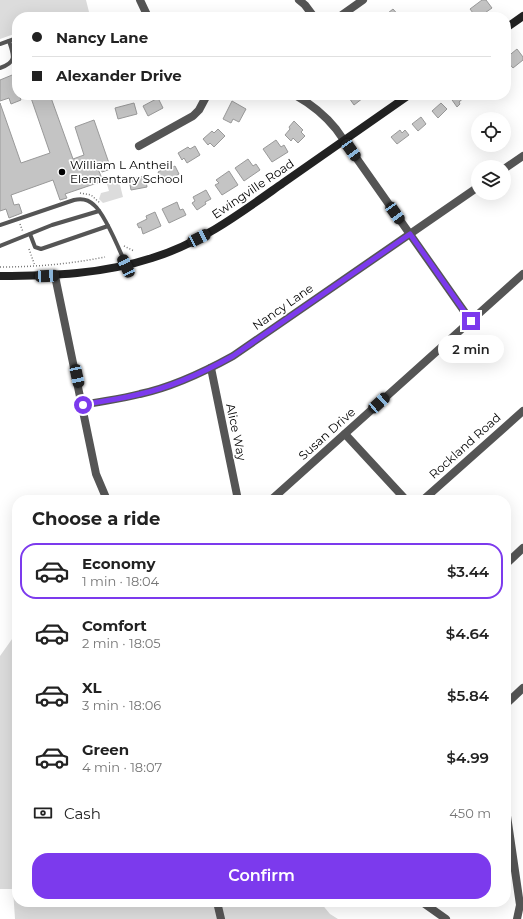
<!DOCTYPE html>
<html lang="en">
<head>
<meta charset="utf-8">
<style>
	:root { --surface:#fff; --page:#f2f2f2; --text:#222; --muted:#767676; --line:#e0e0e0; --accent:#7c3aed }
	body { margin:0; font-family:Montserrat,sans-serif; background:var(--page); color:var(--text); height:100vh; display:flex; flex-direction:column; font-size:15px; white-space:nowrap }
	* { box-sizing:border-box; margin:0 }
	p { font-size:13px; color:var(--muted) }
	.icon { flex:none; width:22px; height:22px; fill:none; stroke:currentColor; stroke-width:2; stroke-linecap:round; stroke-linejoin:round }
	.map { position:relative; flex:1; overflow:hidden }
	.drawer { position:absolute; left:12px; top:495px; width:499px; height:412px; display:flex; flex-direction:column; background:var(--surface); border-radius:16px; box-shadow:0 4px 16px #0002 }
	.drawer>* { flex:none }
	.hud { position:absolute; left:12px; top:12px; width:499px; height:88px; border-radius:16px; box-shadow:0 4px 16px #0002; display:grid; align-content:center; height:88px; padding:0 20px; background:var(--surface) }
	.fabs { position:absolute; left:471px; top:112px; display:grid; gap:8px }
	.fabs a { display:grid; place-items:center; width:40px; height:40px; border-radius:50%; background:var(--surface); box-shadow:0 4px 16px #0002; font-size:20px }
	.end { position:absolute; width:18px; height:18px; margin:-9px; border:5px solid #7c3aed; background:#fff; box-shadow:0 0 0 2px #fff }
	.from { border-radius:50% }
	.bubble { position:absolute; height:28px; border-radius:14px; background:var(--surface); box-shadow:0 4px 16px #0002; font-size:13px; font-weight:600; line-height:28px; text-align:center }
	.car { position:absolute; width:12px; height:24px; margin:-12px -6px; border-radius:5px; box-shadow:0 0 3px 1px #0007; background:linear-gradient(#222 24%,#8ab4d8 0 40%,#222 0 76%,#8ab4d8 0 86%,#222 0) }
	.hud b { display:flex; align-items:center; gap:14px; height:38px; font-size:15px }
	.hud b+b { border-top:1px solid var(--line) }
	.hud i { width:10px; height:10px; background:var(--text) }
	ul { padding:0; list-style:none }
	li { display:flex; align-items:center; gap:12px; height:56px; margin:0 8px 6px; padding:0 12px; border:2px solid transparent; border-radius:16px }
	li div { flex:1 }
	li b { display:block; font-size:15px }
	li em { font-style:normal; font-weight:600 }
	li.active { border-color:var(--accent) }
	li>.icon { width:36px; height:36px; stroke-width:1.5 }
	h2 { padding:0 20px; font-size:18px; line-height:48px }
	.pay { display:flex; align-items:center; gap:10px; height:44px; padding:0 20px; font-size:15px }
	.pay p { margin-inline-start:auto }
	.cta { display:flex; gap:8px; margin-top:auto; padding:8px 20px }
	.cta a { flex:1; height:46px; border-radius:16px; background:var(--accent); color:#fff; font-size:16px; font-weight:600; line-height:46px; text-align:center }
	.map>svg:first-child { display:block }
	.green { fill:#dcdcdc }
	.building { fill:#c4c4c4; stroke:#999 }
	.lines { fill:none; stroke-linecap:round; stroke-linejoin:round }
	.path { stroke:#777; stroke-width:1.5; stroke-dasharray:1 2; stroke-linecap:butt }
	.lane { stroke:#555; stroke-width:4 }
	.street { stroke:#555; stroke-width:8 }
	.secondary { stroke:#222; stroke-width:8 }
	.route { stroke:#7c3aed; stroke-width:5 }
	.poi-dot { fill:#000; stroke:#fff; stroke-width:1.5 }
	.labels { text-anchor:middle; stroke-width:3.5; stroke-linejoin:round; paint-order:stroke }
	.poi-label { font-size:12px; fill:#000; stroke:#fff; text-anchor:start }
	.street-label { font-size:12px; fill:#000; stroke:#fff }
</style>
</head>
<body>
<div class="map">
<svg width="523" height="919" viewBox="0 0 523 919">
	<rect width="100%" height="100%" fill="#fff"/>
	<g class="green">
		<path d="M 0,0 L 86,0 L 89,12 L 75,17 L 17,17 L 17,33 L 0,39 Z"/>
		<path d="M 118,177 L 123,197 L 103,203 L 99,199 L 101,193 L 109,191 L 106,181 Z"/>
		<path d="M 17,632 L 17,902 L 320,902 L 330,914 L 338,919 L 15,919 L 13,889 L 0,889 L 0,656 Z"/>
	</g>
	<g class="building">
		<path d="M 482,0 L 486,0 L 492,8 L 479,17 L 476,17 L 470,9 Z"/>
		<path d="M 393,9 L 400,17 L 383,17 Z"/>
		<path d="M 517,49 L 523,57 L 523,60 L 513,68 L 506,60 L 506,58 Z"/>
		<path d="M 17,73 L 17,95 L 19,95 L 21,100 L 11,104 L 9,98 L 0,101 L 0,80 Z"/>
		<path d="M 30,95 L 50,95 L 73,159 L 84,155 L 75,127 L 94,120 L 111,169 L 102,172 L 101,168 L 98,169 L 103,181 L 65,194 L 67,198 L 60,200 L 53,180 L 11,195 L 14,205 L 19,204 L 22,213 L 9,218 L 6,209 L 0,211 L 0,103 L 21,163 L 50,153 Z"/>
		<path d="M 347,95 L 361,95 L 363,98 L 354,105 Z"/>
		<path d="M 452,95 L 465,95 L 466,96 L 459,102 L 460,104 L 457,107 L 450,97 Z"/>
		<path d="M 158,98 L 163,108 L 148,116 L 143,106 Z"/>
		<path d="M 232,101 L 246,109 L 239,122 L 233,119 L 231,123 L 223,119 Z"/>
		<path d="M 134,103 L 137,114 L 118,119 L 115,108 Z"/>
		<path d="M 441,103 L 447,109 L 438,118 L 432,111 Z"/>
		<path d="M 421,117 L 426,124 L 418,131 L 412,124 Z"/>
		<path d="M 294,121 L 303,130 L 301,132 L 305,136 L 298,143 L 293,138 L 291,141 L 285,135 L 290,129 L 289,127 Z"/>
		<path d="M 218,129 L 225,136 L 214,147 L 210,143 L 208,145 L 203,139 L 212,131 L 214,133 Z"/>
		<path d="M 400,130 L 402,133 L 405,130 L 409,135 L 397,144 L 391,137 Z"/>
		<path d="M 276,140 L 281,147 L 284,145 L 288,152 L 272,162 L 263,149 Z"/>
		<path d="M 195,146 L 200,155 L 187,163 L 184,158 L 182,160 L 178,153 L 188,147 L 190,149 Z"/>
		<path d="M 248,159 L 253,166 L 256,164 L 260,170 L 244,181 L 235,168 Z"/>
		<path d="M 175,166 L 179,174 L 164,183 L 158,172 L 168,167 L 169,169 Z"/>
		<path d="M 229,171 L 238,185 L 222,195 L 215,185 L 219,183 L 216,180 Z"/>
		<path d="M 145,176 L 147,187 L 131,190 L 129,179 Z"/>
		<path d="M 206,190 L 211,199 L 205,202 L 206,204 L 197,210 L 192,203 L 195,201 L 193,197 Z"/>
		<path d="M 177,202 L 180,210 L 183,209 L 186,215 L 169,223 L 162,209 Z"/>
		<path d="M 155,212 L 161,226 L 143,234 L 141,227 L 139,228 L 137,224 L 147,219 L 146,216 Z"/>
	</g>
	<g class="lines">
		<g class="path">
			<path d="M 80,193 L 91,195 L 100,203"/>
			<path d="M 20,224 L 23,232"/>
			<path d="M 124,246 L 134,251"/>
			<path d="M 29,249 L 35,266"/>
			<path d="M 0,267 C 36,267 70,264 105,257"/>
		</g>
		<g class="lane">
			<path d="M 0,44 L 17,38"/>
			<path d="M 0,68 C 17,62 14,56 9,41"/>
			<path d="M 0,225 L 74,200 C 82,198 88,199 94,205 C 105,214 120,251 126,265"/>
			<path d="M 30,234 L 35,247 L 41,249 L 108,226"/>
			<path d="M 0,246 L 52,225 L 99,211"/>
		</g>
		<g class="street">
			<path d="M 140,0 L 148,17"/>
			<path d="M 299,0 L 305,5 L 314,17"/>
			<path d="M 339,17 L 363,0"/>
			<path d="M 295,95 C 311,104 324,114 336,129 L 471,321"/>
			<path d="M 139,146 L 193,116 L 199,110 L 207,95"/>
			<path d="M 504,169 L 523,156"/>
			<path d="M 55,276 L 96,474 L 107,500"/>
			<path d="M 211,368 L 238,500"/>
			<path d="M 83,405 C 102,401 121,399 140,394 C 173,387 204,372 233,356 L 478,187"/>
			<path d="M 345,434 L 406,500"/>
			<path d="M 271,500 L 523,274"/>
			<path d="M 423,500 L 523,411"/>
			<path d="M 506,564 L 523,548"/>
			<path d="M 506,704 L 523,688"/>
			<path d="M 506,809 L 520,905 L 517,919"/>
			<path d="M 217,902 L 221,919"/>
			<path d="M 422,902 L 446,919"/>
		</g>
		<g class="secondary">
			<path d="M 506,28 L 523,16"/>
			<path d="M 0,276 C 52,276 103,274 152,258 C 201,243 242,212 283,183 C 325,154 367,124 409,95"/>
		</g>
	</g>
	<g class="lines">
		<path class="route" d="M 83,405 C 102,401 121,399 140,394 C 173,387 204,372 233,356 L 410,234 L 471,321"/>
	</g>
	<circle class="poi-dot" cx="62" cy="172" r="4"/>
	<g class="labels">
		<g class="poi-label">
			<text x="70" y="169">William L Antheil<tspan x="70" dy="14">Elementary School</tspan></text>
		</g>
		<g class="street-label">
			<text transform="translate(253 189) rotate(-34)" y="4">Ewingville Road</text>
			<text transform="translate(283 307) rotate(-35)" y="4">Nancy Lane</text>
			<text transform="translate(236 432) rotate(78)" y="4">Alice Way</text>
			<text transform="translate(327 434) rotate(-42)" y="4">Susan Drive</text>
			<text transform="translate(465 446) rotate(-42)" y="4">Rockland Road</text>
		</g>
	</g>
</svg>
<div class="fabs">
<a><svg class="icon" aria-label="locate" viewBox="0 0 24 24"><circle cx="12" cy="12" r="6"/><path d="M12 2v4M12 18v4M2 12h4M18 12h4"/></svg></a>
<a><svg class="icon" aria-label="layers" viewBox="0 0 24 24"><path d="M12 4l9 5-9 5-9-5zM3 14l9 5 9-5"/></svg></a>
</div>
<i class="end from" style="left:83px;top:405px"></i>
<i class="end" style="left:471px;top:321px"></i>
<div class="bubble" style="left:438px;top:335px;width:66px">2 min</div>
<i class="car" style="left:351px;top:150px;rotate:145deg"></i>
<i class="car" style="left:395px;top:213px;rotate:145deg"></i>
<i class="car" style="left:199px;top:238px;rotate:63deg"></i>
<i class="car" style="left:126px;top:266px;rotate:335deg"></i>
<i class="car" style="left:47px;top:276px;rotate:87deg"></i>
<i class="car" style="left:77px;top:376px;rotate:168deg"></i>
<i class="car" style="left:379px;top:403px;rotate:48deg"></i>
<div class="hud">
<b><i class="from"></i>Nancy Lane</b>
<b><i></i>Alexander Drive</b>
</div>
<section class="drawer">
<h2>Choose a ride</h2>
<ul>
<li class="active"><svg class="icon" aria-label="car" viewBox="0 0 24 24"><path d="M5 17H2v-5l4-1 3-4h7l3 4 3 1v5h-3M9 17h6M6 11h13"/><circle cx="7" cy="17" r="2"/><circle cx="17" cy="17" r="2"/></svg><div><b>Economy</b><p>1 min · 18:04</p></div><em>$3.44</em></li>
<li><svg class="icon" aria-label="car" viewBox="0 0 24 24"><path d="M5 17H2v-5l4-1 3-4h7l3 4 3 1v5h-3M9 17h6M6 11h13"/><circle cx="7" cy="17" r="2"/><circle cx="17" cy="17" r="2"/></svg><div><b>Comfort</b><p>2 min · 18:05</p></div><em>$4.64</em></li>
<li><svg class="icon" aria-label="car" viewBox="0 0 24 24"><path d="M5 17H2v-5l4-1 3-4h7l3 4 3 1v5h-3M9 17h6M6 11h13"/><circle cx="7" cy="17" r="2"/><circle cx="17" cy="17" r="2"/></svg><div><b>XL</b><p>3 min · 18:06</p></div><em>$5.84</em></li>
<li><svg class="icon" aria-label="car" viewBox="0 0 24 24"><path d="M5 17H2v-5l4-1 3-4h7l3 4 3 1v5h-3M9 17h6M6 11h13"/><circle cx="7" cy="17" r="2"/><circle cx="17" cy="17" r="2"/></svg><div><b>Green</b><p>4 min · 18:07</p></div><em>$4.99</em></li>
</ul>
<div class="pay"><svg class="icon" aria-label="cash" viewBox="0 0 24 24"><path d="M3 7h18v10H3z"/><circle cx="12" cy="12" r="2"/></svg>Cash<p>450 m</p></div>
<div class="cta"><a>Confirm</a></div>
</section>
</div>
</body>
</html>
